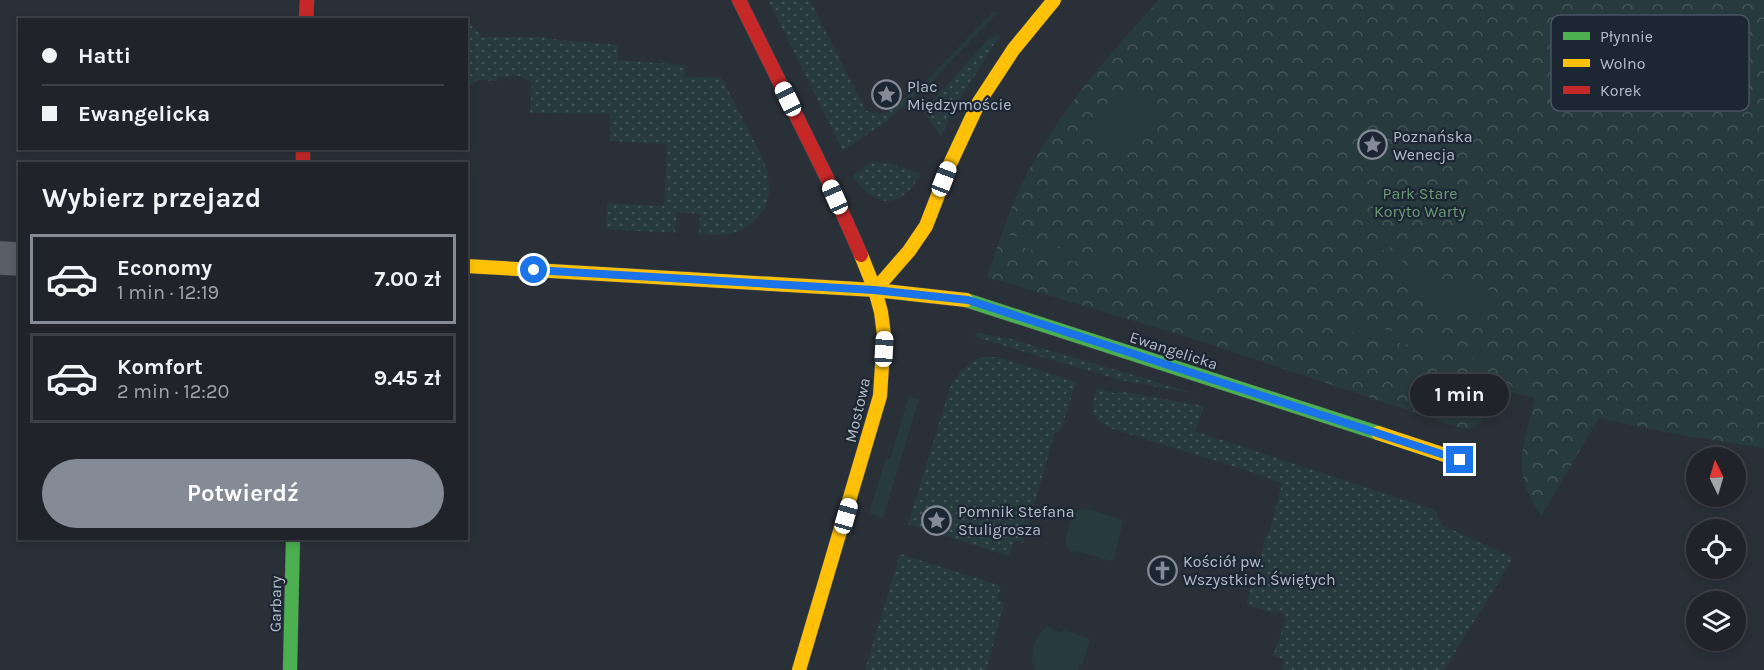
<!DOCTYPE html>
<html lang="pl">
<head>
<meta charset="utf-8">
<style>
	:root { --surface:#20242a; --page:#282c32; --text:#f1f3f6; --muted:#a2a4a8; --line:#3d4147; --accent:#848b96 }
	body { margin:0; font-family:Karla,sans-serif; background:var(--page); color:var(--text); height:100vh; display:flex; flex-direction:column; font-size:22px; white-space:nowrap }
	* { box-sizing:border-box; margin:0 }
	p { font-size:20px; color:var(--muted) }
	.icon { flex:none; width:33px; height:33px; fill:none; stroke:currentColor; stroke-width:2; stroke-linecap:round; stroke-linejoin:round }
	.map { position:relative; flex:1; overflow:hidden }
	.details { position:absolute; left:18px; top:162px; width:450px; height:378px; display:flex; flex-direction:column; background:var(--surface); border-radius:0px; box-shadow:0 3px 9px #0003,0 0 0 2px var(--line) }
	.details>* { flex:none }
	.hud { position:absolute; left:18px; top:18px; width:450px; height:132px; border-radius:0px; box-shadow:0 3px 9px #0003,0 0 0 2px var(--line); display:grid; align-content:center; height:132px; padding:0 24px; background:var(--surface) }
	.needle { width:39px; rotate:355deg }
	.tools { position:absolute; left:1686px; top:447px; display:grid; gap:12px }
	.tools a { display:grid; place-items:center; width:60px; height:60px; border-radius:50%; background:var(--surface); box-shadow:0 3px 9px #0003,0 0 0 2px var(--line); font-size:30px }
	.end { position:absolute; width:27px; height:27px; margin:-14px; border:8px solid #1a73e8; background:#fff; box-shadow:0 0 0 3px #fff }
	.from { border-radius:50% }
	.bubble { position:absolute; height:42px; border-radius:21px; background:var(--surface); box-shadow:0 3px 9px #0003,0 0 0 2px var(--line); font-size:20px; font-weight:700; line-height:42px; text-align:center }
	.car { position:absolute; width:18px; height:36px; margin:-18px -9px; border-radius:8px; box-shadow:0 0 4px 2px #0007; background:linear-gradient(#fff 24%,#345 0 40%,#fff 0 76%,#345 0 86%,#fff 0) }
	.hud b { display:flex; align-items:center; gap:21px; height:57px; font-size:22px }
	.hud b+b { border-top:2px solid var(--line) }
	.hud i { width:15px; height:15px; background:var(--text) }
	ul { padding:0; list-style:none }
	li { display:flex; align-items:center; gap:18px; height:90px; margin:0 12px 9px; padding:0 12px; border:3px solid var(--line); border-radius:0px }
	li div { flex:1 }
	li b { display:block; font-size:22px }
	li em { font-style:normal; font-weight:700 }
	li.selected { border-color:var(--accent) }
	li>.icon { width:54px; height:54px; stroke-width:1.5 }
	h2 { padding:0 24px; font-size:27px; line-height:72px }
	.action { display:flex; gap:12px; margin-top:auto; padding:12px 24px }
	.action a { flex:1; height:69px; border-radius:36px; background:var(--accent); color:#fff; font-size:24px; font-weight:700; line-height:69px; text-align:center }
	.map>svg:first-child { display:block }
	.grass { fill:url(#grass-dots) }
	.forest { fill:url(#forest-crowns) }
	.garden { fill:#273a3e }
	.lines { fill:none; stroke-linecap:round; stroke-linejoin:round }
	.street-casing { stroke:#484c53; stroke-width:34 }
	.fast-casing { stroke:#484c53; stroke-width:15 }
	.slow-casing { stroke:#484c53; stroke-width:15 }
	.jam-casing { stroke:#484c53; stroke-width:15 }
	.street { stroke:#5a5e66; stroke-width:33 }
	.fast { stroke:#4caf50; stroke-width:14 }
	.slow { stroke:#ffc107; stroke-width:14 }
	.jam { stroke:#c62828; stroke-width:14 }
	.route { stroke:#1a73e8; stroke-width:8 }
	.labels { text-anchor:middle; stroke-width:4.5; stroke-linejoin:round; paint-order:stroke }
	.poi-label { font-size:16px; fill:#b4bcc9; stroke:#1d2633; text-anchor:start }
	.park-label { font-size:16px; fill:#6b9a76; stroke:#1d2633 }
	.street-label { font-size:16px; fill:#b4bcc9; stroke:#1d2633 }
	.key { fill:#1d2633; stroke:#4a5360; stroke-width:1.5 }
	.key-label { font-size:16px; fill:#b4bcc9 }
</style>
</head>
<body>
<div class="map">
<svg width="1764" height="670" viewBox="0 0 1764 670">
	<defs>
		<pattern id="grass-dots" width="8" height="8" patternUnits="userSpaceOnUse" patternTransform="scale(1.5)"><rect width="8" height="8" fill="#273a3e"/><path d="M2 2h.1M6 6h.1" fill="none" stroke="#445559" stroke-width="1.8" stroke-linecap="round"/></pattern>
		<pattern id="forest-crowns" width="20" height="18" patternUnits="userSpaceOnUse" patternTransform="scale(1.5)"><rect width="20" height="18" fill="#273a3e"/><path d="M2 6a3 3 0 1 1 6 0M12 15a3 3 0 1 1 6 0" fill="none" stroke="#445559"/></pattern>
	</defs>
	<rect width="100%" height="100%" fill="#2a3038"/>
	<g class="grass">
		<path d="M 768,0 L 810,0 L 866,111 L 885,114 L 923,84 L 994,11 L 997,13 L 926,87 L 888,120 L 843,151 Z"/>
		<path d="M 469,21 L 482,37 L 546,37 L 550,39 L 618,45 L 618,60 L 685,65 L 685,77 L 721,77 C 730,94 738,110 747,127 C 762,156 784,193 755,220 C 738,236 721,236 699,234 L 700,214 L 677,212 L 675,233 L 606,229 L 607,203 L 664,206 L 667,144 L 610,141 L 610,114 L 530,113 L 532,82 L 520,76 L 498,77 L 497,81 L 477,80 L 471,86 L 466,83 L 469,43 L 467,38 L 466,23 Z"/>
		<path d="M 1000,35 L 953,110 L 941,136 L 923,111 L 988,40 Z"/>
		<path d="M 870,162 L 890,163 L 921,174 C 900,210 876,209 852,176 Z"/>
		<path d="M 976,333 L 1011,339 L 1197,394 L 1120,380 L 975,337 Z"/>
		<path d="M 983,357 L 998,357 L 1076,382 L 1060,433 L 1055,432 L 1023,543 L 1014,540 L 1009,556 L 908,524 L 951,385 C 960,370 967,363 983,357 Z"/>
		<path d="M 1097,388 L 1117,394 L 1118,391 L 1204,406 L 1195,431 L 1435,510 L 1442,525 L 1513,558 L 1444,670 L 1282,670 L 1285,660 L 1273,656 L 1286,620 L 1283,613 L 1274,610 L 1273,613 L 1248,605 L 1246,603 L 1254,579 L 1256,579 L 1261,561 L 1259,560 L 1266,536 L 1268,537 L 1282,484 L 1264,476 L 1110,428 C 1089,417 1091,409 1097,388 Z"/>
		<path d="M 900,554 L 1001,586 L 997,600 L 1005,602 L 986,670 L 865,670 Z"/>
	</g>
	<path class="forest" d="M 1159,0 L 1764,0 L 1764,448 L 1663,432 L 1599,418 L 1541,516 C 1509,466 1524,449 1535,398 L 1497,389 C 1489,407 1486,427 1464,429 L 1191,338 L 987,277 C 996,253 1003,227 1013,204 C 1045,127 1103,61 1159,0 Z"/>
	<g class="garden">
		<path d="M 1128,84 L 1163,115 L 1121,163 L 1086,132 Z"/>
		<path d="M 1374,227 C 1402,271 1434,289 1487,284 L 1494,310 C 1486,311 1478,313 1471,313 C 1443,315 1410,298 1395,274 C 1386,260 1381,243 1374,227 Z"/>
		<path d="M 1008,234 L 1163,276 L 1206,282 L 1202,296 L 1006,243 Z"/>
		<path d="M 1350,318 L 1390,331 L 1495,355 L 1493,364 L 1347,331 Z"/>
		<path d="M 909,396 L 919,399 L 883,518 L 869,513 L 886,458 L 890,459 Z"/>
		<path d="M 1089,509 L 1123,520 L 1114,560 L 1111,561 L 1076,551 L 1076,553 L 1066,547 C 1065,534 1070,520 1078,510 Z"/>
		<path d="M 1051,626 L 1053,630 L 1062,632 L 1063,630 L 1088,638 L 1090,641 L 1082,665 L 1080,664 L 1078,670 L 1036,670 C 1026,659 1036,628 1051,626 Z"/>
	</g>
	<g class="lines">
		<defs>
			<path id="street" d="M 0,258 L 20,259"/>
			<g id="fast">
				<path d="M 966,300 L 1378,433"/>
				<path d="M 290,670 L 293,538"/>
			</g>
			<g id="slow">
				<path d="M 466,266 L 875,290 L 966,300"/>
				<path d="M 875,290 L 909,251 L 926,226 L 950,164 L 979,102 L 1013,50 L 1054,0"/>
				<path d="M 1378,433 L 1460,460"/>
				<path d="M 799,670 L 880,396 L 884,335 L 881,312 L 875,290 L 861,255"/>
			</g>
			<g id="jam">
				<path d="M 739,0 L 827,178 L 861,255"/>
				<path d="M 306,20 L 307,0"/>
				<path d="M 303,148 L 303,164"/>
			</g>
		</defs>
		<use href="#street" class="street-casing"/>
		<use href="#fast" class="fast-casing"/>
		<use href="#slow" class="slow-casing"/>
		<use href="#jam" class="jam-casing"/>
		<use href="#street" class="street"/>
		<use href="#fast" class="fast"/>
		<use href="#slow" class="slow"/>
		<use href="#jam" class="jam"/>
	</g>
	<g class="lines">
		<path class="route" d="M 534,270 L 874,290 L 968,300 L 1460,460"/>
	</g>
	<defs>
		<symbol id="sight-ring" viewBox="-11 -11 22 22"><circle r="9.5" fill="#1d2633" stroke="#848b96" stroke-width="1.5"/><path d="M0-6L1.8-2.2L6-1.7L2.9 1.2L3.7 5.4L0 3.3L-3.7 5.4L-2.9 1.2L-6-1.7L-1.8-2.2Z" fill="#848b96"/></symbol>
		<symbol id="church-ring" viewBox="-11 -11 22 22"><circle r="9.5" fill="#1d2633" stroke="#848b96" stroke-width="1.5"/><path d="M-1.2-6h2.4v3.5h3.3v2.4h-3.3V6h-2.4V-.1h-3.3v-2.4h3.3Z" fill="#848b96"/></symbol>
	</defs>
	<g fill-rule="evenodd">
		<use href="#sight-ring" x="870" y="78" width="33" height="33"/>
		<use href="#sight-ring" x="1356" y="128" width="33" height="33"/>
		<use href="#sight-ring" x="920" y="504" width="33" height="33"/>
		<use href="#church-ring" x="1146" y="554" width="33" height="33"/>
	</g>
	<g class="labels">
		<g class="poi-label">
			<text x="907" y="92">Plac<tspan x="907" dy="18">Międzymoście</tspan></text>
			<text x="1393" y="142">Poznańska<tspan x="1393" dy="18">Wenecja</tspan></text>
			<text x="958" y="517">Pomnik Stefana<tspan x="958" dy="18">Stuligrosza</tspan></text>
			<text x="1183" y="567">Kościół pw.<tspan x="1183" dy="18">Wszystkich Świętych</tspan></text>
		</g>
		<g class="park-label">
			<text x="1420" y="199">Park Stare<tspan x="1420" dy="18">Koryto Warty</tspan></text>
		</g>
		<g class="street-label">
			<text transform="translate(1174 350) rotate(18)" y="6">Ewangelicka</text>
			<text transform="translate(857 410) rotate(-77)" y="6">Mostowa</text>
			<text transform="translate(275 604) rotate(-89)" y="6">Garbary</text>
		</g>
	</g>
	<rect x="1551" y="15" width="198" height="96" rx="9" class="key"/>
	<rect x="1563" y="32" width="27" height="8" fill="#4caf50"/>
	<rect x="1563" y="59" width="27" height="8" fill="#ffc107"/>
	<rect x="1563" y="86" width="27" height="8" fill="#c62828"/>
	<g class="key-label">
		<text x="1600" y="42">Płynnie</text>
		<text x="1600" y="69">Wolno</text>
		<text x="1600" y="96">Korek</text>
	</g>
</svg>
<div class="tools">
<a><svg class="needle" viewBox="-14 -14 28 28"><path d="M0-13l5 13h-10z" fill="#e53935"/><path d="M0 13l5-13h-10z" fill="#a2a4a8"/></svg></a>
<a><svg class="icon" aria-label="locate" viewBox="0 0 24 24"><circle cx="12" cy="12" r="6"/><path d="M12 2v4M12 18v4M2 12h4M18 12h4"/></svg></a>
<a><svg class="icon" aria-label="layers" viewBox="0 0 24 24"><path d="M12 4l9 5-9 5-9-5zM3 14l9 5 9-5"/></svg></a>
</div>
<i class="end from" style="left:534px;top:270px"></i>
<i class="end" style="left:1460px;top:460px"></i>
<div class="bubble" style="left:1410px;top:374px;width:99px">1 min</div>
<i class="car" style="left:788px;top:99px;rotate:334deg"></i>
<i class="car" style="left:944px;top:179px;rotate:21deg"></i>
<i class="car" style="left:835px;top:197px;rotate:336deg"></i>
<i class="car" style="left:884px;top:349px;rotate:3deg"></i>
<i class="car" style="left:846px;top:516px;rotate:16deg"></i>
<div class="hud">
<b><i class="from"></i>Hatti</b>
<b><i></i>Ewangelicka</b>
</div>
<section class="details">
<h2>Wybierz przejazd</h2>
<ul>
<li class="selected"><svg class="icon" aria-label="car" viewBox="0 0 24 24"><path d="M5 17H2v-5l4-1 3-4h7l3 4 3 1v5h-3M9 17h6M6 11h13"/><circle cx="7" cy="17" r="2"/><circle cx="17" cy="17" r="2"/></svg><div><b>Economy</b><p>1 min · 12:19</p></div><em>7.00 zł</em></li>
<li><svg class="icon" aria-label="car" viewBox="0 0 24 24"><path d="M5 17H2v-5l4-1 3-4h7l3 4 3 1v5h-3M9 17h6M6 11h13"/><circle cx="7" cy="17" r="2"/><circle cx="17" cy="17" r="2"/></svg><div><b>Komfort</b><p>2 min · 12:20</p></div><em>9.45 zł</em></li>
</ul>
<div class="action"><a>Potwierdź</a></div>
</section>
</div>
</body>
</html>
